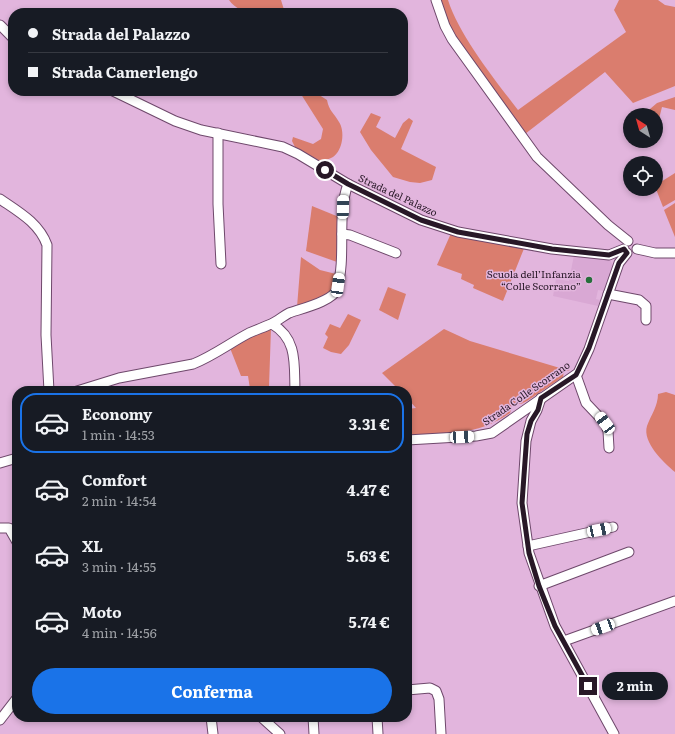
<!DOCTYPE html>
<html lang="it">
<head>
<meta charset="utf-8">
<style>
	:root { --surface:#171b24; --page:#20242c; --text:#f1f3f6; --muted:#9ea1a6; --line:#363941; --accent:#1a73e8 }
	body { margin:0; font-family:Literata,serif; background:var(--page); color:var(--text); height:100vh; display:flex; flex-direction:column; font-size:15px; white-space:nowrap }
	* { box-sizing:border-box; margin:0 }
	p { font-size:13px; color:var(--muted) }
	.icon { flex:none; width:22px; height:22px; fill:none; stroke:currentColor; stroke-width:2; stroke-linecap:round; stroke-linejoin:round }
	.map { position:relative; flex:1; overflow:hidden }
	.panel { position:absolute; left:12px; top:386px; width:400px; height:336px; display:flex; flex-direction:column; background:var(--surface); border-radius:16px; box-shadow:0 2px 6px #0003 }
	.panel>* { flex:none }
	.guide { position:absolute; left:8px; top:8px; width:400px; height:88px; border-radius:16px; box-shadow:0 2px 6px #0003; display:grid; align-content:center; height:88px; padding:0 20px; background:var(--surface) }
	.needle { width:26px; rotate:323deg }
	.tools { position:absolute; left:623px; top:108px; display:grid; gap:8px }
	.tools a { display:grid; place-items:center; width:40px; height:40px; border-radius:50%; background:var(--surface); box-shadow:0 2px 6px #0003; font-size:20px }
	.end { position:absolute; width:18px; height:18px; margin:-9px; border:5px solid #281827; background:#fff; box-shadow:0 0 0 2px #fff }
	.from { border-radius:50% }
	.bubble { position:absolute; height:28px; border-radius:14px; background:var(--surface); box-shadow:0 2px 6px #0003; font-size:13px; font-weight:700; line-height:28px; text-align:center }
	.car { position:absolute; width:12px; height:24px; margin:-12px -6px; border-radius:5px; box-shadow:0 0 3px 1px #0007; background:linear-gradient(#fff 24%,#345 0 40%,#fff 0 76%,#345 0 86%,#fff 0) }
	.guide b { display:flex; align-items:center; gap:14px; height:38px; font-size:15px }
	.guide b+b { border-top:1px solid var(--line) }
	.guide i { width:10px; height:10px; background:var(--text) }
	ul { padding:7px 0 0; list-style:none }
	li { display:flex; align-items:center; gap:12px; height:60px; margin:0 8px 6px; padding:0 12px; border:2px solid transparent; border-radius:16px }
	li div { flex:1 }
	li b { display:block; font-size:15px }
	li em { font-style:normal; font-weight:700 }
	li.active { border-color:var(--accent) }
	li>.icon { width:36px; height:36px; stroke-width:1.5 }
	.primary-button { display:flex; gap:8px; margin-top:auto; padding:8px 20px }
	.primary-button a { flex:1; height:46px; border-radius:24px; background:var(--accent); color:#fff; font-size:16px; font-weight:700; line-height:46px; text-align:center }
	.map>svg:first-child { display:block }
	.built { fill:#d9a8d4 }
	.green { fill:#da7d6e }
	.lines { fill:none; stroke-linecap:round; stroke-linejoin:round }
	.minor-casing { stroke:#6e486b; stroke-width:11 }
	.minor { stroke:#fff; stroke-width:9 }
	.route { stroke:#281827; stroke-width:5 }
	.poi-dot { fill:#266e3b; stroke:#e2b5dd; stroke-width:1.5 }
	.labels { text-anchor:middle; stroke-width:3; stroke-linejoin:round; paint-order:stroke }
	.street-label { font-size:10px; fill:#281827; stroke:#e2b5dd }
	.poi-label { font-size:10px; fill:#281827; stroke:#e2b5dd; text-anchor:end }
</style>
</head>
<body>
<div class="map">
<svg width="675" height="734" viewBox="0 0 675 734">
	<rect width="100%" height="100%" fill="#e2b5dd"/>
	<path class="built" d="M 574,255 L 609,257 L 613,266 L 604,291 L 598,290 L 596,299 L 600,300 L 598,306 L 553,296 L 556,279 L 569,281 Z"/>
	<g class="green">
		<path d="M 229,0 L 281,0 L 285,13 C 268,13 240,17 229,0 Z"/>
		<path d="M 440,0 L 448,0 C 459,35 495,80 518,110 L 626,32 L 614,10 L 619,0 L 658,0 L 665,5 L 675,7 L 675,86 L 633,103 L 605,72 L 525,134 L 454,35 Z"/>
		<path d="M 299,91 L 313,91 L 327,100 C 329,111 334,113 339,122 C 345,131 343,150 333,157 C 330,159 325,160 322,162 L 295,147 L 292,141 L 293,137 L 313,144 L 321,139 L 323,129 Z"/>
		<path d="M 675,97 L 675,110 L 662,107 L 658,123 L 656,123 L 656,115 L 643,115 L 657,103 Z"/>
		<path d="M 371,113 L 381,117 L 376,127 L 395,138 L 403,123 L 409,118 L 413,121 L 401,149 L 436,167 L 432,180 L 420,183 L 410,182 L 393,177 L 371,150 L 360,132 Z"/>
		<path d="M 675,173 L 675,200 L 663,207 L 656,189 L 656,185 Z"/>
		<path d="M 675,203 L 675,237 L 664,210 Z"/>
		<path d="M 312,206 L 339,217 L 337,262 L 306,251 Z"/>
		<path d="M 452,231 L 525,246 L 503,301 L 473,288 L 474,285 L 461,279 L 462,274 L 437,265 Z"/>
		<path d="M 301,257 L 320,270 L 336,274 L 331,292 L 297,307 Z"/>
		<path d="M 388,287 L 406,294 L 398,320 L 379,310 Z"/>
		<path d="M 348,314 L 361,320 L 349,345 L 341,354 L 331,352 L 323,348 L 328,337 L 325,334 L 330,324 L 340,328 Z"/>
		<path d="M 271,328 L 269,387 L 250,389 L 248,376 L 241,376 L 230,348 L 247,337 Z"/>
		<path d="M 444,329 L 470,341 L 570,371 L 564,371 L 563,377 L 527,401 L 521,404 L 515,403 L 512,406 L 510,413 C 475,437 447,432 407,436 L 407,409 L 416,408 L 407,398 L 407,391 L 400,391 L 382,373 Z"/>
		<path d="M 666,392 L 675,395 L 675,472 C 664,463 642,442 647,426 C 651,415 658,406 658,394 Z"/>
	</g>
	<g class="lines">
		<defs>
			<g id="minor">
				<path d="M 436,0 L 445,26 L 452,39 L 537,157 L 608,225 L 628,241"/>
				<path d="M 0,25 L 13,38"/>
				<path d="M 113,91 L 175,121 L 201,130 L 283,147 L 298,154 L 348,184 L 421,220 L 458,232 L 552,249 L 609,255 L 624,249"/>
				<path d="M 218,133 L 218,204 L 221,264"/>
				<path d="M 0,199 C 19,212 39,223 47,245 L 46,335 L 49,391"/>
				<path d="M 342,234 L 350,235 L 396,253"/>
				<path d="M 637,249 L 655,253 L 675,253"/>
				<path d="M 608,294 L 639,300 L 646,306 L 646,320"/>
				<path d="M 272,324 C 298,339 294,365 295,391"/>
				<path d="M 576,375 L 586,403 L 605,423 L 608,431 L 609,448"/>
				<path d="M 77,391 L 119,378 L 193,364 C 213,356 230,343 249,333 C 256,330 264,327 271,324 C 278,321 283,316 289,313 C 300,309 334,301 337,289 C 347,255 336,217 348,184"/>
				<path d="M 541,398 L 537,410 L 531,421 L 526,441 L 522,503 L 529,553 L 555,626 L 614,734"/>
				<path d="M 407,440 L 476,436 L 492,433 L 578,373 L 589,349 L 619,263 L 627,253"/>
				<path d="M 0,463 L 17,458"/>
				<path d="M 0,528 L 9,528 L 17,542"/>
				<path d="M 528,546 L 613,527"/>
				<path d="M 539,586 L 629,552"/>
				<path d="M 564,641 L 675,601"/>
				<path d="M 407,690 L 430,688 L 436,691 L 439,699 L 441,734"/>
				<path d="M 211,717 L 213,734"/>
				<path d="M 261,717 L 280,734"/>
				<path d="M 313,717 L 314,734"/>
				<path d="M 377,717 L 378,734"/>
				<path d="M 0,720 L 17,698"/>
			</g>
		</defs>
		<use href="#minor" class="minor-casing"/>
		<use href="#minor" class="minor"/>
	</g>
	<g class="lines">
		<path class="route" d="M 325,170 L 348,184 L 421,220 L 458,232 L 552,249 L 609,255 L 624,249 L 627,253 L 619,263 L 589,348 L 576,375 L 541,398 L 538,410 L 531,421 L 527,434 L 522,503 L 529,553 L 539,586 L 555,626 L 588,686"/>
	</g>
	<circle class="poi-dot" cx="589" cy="280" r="4"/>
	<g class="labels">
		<g class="street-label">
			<text transform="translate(398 195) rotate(25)" y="4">Strada del Palazzo</text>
			<text transform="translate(526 393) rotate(-35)" y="4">Strada Colle Scorrano</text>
		</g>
		<g class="poi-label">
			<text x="581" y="278">Scuola dell’Infanzia<tspan x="581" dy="12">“Colle Scorrano”</tspan></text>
		</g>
	</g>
</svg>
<div class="tools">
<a><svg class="needle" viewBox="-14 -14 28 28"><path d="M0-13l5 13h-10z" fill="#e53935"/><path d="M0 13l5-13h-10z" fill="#9ea1a6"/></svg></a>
<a><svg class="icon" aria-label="locate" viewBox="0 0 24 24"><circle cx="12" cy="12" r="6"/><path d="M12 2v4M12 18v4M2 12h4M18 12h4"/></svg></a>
</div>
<i class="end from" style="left:325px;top:170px"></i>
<i class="end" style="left:588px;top:686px"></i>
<div class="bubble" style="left:602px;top:672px;width:66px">2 min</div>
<i class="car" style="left:343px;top:207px;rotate:1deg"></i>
<i class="car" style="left:338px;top:285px;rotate:8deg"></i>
<i class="car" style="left:605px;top:423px;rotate:323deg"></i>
<i class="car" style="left:462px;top:437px;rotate:87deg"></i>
<i class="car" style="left:599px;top:530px;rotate:78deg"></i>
<i class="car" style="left:603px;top:627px;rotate:250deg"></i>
<div class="guide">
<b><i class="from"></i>Strada del Palazzo</b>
<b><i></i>Strada Camerlengo</b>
</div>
<section class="panel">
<ul>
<li class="active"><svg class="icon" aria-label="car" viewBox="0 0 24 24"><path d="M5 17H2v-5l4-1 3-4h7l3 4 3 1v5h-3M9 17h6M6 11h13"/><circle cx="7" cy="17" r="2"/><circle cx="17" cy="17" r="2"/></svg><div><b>Economy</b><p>1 min · 14:53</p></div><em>3.31 €</em></li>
<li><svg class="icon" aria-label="car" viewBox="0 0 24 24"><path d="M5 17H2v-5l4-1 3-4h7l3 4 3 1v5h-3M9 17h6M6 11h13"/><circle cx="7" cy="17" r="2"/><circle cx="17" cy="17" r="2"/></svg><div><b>Comfort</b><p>2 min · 14:54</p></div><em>4.47 €</em></li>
<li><svg class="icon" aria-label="car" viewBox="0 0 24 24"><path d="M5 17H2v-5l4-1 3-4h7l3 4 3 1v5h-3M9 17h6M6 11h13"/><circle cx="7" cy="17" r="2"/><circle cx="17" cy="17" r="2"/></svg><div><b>XL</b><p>3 min · 14:55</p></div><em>5.63 €</em></li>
<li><svg class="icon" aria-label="car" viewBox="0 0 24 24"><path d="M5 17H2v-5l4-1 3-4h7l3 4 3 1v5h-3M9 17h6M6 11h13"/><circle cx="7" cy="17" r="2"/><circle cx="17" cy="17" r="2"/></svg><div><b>Moto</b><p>4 min · 14:56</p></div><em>5.74 €</em></li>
</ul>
<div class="primary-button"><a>Conferma</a></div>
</section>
</div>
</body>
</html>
